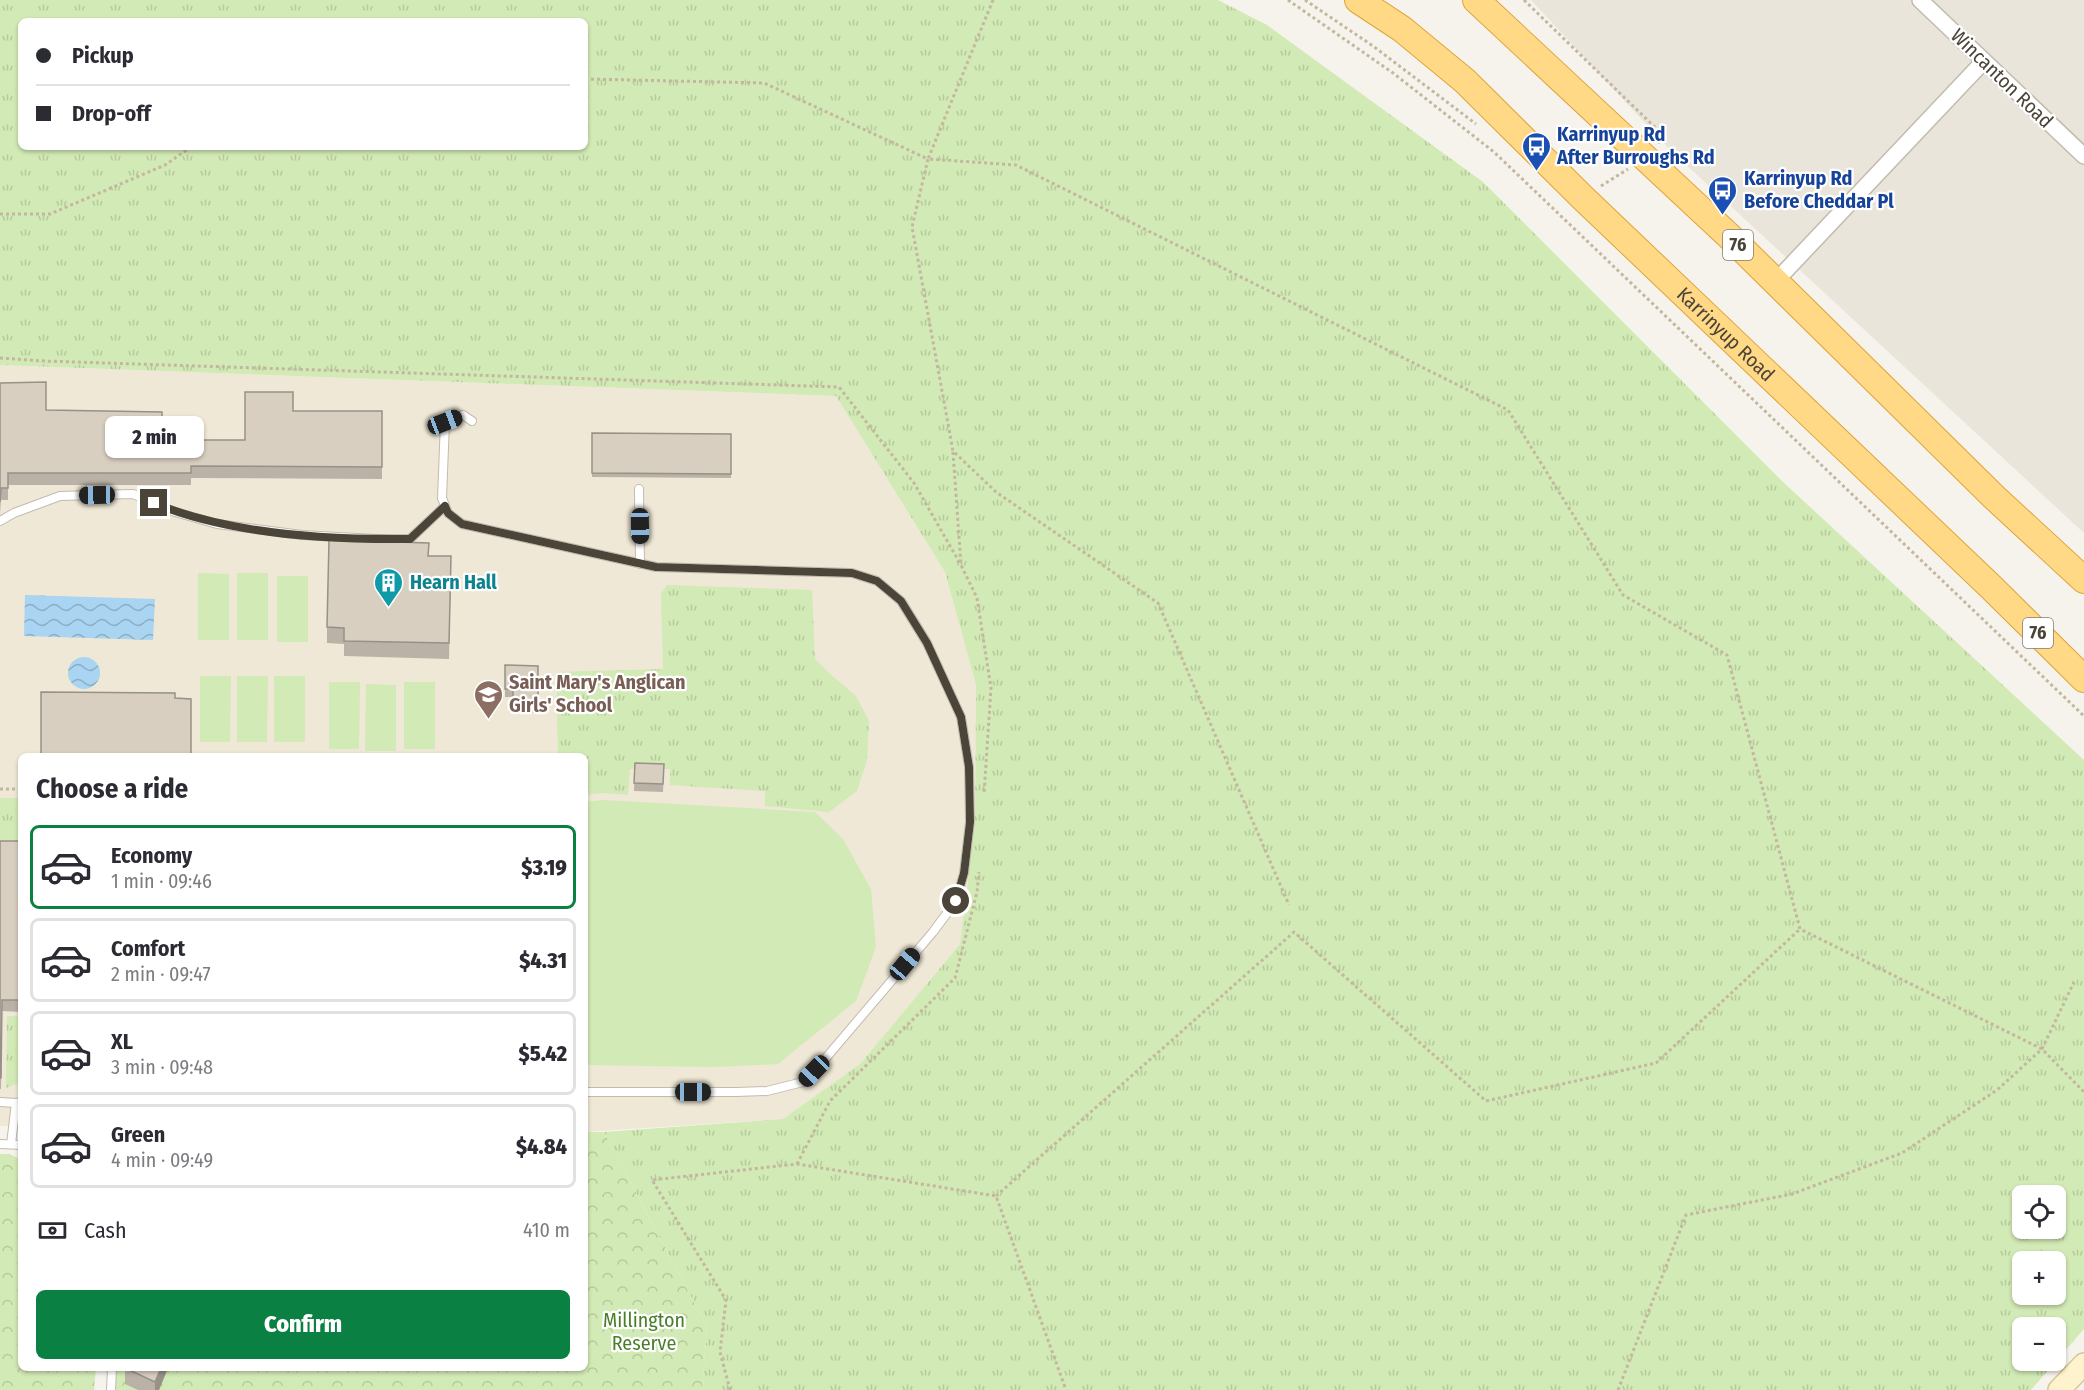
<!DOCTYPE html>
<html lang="en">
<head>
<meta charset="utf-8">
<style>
	:root { --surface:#fff; --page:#f7f7f7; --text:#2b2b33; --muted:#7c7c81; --line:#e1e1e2; --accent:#0b8043 }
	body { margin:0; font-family:"Fira Sans Condensed",sans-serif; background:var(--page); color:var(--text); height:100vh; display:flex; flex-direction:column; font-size:22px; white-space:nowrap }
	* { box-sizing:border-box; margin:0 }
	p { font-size:20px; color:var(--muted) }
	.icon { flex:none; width:33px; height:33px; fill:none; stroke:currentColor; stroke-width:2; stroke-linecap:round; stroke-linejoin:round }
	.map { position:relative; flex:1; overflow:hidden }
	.side { position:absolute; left:18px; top:753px; width:570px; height:618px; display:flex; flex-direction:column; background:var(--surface); border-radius:9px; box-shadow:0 2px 4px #0004 }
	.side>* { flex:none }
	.banner { position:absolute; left:18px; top:18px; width:570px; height:132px; border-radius:9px; box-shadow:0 2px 4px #0004; display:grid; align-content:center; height:132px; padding:0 18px; background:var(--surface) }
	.tools { position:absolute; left:2012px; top:1185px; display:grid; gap:12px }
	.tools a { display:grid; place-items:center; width:54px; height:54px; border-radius:9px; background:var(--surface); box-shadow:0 2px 4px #0004; font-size:30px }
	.end { position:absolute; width:27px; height:27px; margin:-14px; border:8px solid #4b4439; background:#fff; box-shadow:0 0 0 3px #fff }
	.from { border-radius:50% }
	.bubble { position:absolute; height:42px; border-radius:9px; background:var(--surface); box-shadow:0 2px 4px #0004; font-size:20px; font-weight:800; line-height:42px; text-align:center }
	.car { position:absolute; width:18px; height:36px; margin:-18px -9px; border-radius:8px; box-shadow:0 0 4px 2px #0007; background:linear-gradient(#222 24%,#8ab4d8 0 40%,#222 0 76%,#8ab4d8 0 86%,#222 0) }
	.banner b { display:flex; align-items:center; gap:21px; height:57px; font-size:22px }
	.banner b+b { border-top:2px solid var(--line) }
	.banner i { width:15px; height:15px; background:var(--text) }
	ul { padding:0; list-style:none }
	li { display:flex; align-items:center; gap:18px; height:84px; margin:0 12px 9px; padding:0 6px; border:3px solid var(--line); border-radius:9px }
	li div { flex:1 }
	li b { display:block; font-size:22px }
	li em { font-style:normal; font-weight:800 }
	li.active { border-color:var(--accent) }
	li>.icon { width:54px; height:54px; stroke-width:1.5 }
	h2 { padding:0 18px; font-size:27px; line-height:72px }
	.pay { display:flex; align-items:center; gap:15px; height:66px; padding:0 18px; font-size:22px }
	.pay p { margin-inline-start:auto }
	.primary-button { display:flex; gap:12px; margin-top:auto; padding:12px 18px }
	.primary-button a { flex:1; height:69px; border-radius:9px; background:var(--accent); color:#fff; font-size:24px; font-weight:800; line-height:69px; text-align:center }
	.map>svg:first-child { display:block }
	.residential { fill:#eae5da }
	.education { fill:#efe8d6 }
	.grass { fill:url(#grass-tufts); fill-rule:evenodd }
	.park { fill:url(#park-crowns) }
	.garden { fill:#d2eab5 }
	.water { fill:url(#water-waves) }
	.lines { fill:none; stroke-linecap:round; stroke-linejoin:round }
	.service-casing { stroke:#c2bbae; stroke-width:10 }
	.minor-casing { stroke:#c2bbae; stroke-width:18 }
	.secondary-casing { stroke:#d6c79b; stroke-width:24 }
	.trunk-casing { stroke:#e0a43c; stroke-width:28 }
	.path { stroke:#c4b79f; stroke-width:3; stroke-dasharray:3 3; stroke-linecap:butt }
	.service { stroke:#fff; stroke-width:8 }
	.minor { stroke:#fff; stroke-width:15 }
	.secondary { stroke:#fff3cd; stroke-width:21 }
	.trunk { stroke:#ffd985; stroke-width:26 }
	.wall { fill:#bab2a6 }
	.shaded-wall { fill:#979187 }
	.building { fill:#d8cfc1; stroke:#979187; stroke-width:1.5 }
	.route { stroke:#4b4439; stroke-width:8 }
	.labels { text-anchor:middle; stroke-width:4.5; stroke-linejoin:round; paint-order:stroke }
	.shield { fill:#fff; stroke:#817c74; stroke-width:1.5 }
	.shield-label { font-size:18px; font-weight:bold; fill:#4b4439 }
	.street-label { font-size:20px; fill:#4b4439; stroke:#fff }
	.transit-label { font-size:20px; font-weight:bold; fill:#164399; stroke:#fff; text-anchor:start }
	.culture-label { font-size:20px; font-weight:bold; fill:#0d838f; stroke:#fff; text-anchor:start }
	.education-label { font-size:20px; font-weight:bold; fill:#785e54; stroke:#fff; text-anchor:start }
	.park-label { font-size:20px; fill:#4a7f2a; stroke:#fff }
</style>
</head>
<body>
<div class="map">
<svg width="2084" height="1390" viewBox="0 0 2084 1390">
	<defs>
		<pattern id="grass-tufts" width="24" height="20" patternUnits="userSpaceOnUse" patternTransform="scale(1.5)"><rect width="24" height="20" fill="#d2eab5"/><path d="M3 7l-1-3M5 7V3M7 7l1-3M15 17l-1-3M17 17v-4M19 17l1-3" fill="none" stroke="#b6ca9c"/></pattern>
		<pattern id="park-crowns" width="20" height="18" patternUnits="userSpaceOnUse" patternTransform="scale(1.5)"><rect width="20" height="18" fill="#d2eab5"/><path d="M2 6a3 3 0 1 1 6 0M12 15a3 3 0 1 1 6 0" fill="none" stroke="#b6ca9c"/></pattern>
		<pattern id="water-waves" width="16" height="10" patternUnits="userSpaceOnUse" patternTransform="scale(1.5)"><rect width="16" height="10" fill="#a9d4f2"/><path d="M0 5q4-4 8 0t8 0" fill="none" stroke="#8caec5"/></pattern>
	</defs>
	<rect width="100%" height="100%" fill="#f6f3ec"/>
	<path class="residential" d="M 1531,0 L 2084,0 L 2084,533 L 1669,149 Z"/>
	<path class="education" d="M 0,365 L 836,396 L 945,572 L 976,685 L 975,823 L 960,944 L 860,1064 L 783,1119 L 585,1132 L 585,756 L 21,756 L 21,1126 L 0,1126 Z"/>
	<g class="grass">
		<path d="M 0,0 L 1218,0 L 1267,25 L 1483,182 L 1783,482 L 2084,760 L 2084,1329 L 2031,1390 L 702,1390 L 707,1327 L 604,1132 L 783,1119 L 860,1064 L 960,944 L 975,823 L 976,685 L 945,572 L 836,396 L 0,365 ZM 21,21 L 585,21 L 585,147 L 21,147 ZM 2022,1196 L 2055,1196 L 2055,1228 L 2022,1228 ZM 2022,1262 L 2055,1262 L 2055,1294 L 2022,1294 ZM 2022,1328 L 2055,1328 L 2055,1360 L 2022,1360 Z"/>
		<path d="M 667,585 L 812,590 L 815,659 L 831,675 L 856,696 L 869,721 L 867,760 L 857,791 L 829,812 L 765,806 L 765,791 L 670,785 L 670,769 L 630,769 L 628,795 L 604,793 L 585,795 L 585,756 L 558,756 L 556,672 L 663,669 L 661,594 Z"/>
		<rect x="0" y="798" width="21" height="51"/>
		<path d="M 7,1016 L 21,1016 L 21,1082 L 6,1088 Z"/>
	</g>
	<g class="park">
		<path d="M 585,1132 L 604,1132 L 707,1327 L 702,1390 L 115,1390 L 117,1368 L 585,1368 Z"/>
		<path d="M 0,1154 L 10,1154 L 21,1160 L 21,1368 L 96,1368 L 94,1390 L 0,1390 Z"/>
	</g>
	<g class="garden">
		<path d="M 198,573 L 229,574 L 229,640 L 198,640 Z"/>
		<rect x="237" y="573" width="31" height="67"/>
		<rect x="277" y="576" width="31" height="66"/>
		<path d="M 200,676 L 231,676 L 230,742 L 200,742 Z"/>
		<path d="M 237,676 L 268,676 L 267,742 L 237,742 Z"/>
		<rect x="274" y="676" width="31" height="66"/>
		<path d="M 329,682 L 360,682 L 359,749 L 329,749 Z"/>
		<rect x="404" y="682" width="31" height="67"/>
		<path d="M 366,684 L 396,685 L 396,751 L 365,751 Z"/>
		<path d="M 603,800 L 815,812 L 843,839 L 871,889 L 876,947 L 856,1001 L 778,1064 L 712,1067 L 585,1065 L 585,802 Z"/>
	</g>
	<g class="water">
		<path d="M 25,595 L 155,599 L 153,640 L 24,636 Z"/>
		<circle cx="84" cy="673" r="16"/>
	</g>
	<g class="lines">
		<defs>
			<g id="service">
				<path d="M 472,421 L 463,415 L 445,422 L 442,498 L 448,513 L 462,524 L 656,567 L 852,573 L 877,581 L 901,601 L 927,643 L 961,717 L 969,767 L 970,822 L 964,873 L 956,901 L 933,932 L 825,1059 L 803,1082 L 767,1091 L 736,1092 L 585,1092"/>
				<path d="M 639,489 L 640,564"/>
				<path d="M 0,521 L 14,513 L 60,496 L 133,494 L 175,512 L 217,524 L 302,535 L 376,539 L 410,539 L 445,506"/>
				<path d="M 0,1102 L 16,1103"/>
				<path d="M 0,1144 L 21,1145"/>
				<path d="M 11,1144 L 16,1103 L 21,1102"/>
				<path d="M 111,1390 L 112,1368"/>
			</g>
			<g id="minor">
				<path d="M 1920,0 L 2084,156"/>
				<path d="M 1775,282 L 1984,61"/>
			</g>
			<path id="secondary" d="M 2059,1390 L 2084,1364"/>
			<g id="trunk">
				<path id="s1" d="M 1358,0 L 1402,29 L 1465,81 L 1583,198 L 1991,587 L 2084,679"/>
				<path d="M 1476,0 L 1729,236 L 1994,497 L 2084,580"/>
			</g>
		</defs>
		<use href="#service" class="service-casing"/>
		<use href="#minor" class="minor-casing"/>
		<use href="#secondary" class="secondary-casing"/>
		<use href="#trunk" class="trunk-casing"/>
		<g class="path">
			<path d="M 993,0 L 928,159 L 1016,165 L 1508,410 L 1623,595 L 1727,655 L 1800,929 L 2042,1049 L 2084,1092"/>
			<path d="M 1288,0 L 1393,73 L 1494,152 L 2084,716"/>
			<path d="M 1305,0 L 1373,46 L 1476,124"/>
			<path d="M 1524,0 L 1665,137 L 1658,143"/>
			<path d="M 585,79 L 764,83 L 928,159 L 912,227 L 953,451 L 996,492 L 1158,603 L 1289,905"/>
			<path d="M 1601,186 L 1628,169"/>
			<path d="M 0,214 L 50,214 L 165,165 L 191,147"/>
			<path d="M 0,358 L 44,361 L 839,387 L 914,483 L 961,565"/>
			<path d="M 953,452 L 961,565 L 977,598 L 991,688 L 984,794"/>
			<path d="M 0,789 L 21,789"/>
			<path d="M 797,1164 L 830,1101 L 955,978 L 977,892 L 979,872"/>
			<path d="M 996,1196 L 1294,932 L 1486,1101 L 1656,1063 L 1800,929"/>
			<path d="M 730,1390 L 720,1352 L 726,1300 L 652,1180 L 797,1164 L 996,1196 L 1066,1390"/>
			<path d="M 1618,1390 L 1686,1215 L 1792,1194 L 1902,1153 L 1997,1090 L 2042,1049 L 2074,982"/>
		</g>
		<use href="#service" class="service"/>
		<use href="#minor" class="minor"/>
		<use href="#secondary" class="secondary"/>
		<use href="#trunk" class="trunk"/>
	</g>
	<g class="wall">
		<path d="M 0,383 L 46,410 L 162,440 L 245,440 L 293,411 L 382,411 L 382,479 L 191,478 L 191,485 L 8,485 L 8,500 L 1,500 L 0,514 Z"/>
		<path d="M 592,433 L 731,434 L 731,478 L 592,477 Z"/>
		<path d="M 429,556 L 451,572 L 449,659 L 344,656 L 344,644 L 327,643 L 327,627 Z"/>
		<path d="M 505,665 L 538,666 L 538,713 L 521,713 L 521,705 L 513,705 L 513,697 L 505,697 Z"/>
		<path d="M 635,763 L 664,764 L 663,792 L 634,791 Z"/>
		<path d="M 0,841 L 21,841 L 21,1012 L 2,1011 L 1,1089 L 0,1089 Z"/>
		<path d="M 125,1368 L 168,1368 L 159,1390 L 138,1390 L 125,1384 Z"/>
	</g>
	<path class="shaded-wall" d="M 161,1368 L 168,1368 L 159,1390 L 155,1390 L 155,1382 Z"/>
	<g class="building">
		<path d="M 46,382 L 46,410 L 162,412 L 162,440 L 245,440 L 245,392 L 293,392 L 293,411 L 382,411 L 382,467 L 191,466 L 191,473 L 8,473 L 8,488 L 1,488 L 0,502 L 0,383 Z"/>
		<path d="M 592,433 L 731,434 L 731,474 L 592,473 Z"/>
		<path d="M 329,540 L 429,543 L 428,556 L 451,556 L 449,643 L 344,641 L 344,628 L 327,627 Z"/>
		<path d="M 505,665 L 538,666 L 538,705 L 521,705 L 522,697 L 513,697 L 513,689 L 505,689 Z"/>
		<path d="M 41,692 L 175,693 L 175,698 L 191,699 L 191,756 L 41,756 Z"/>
		<path d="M 635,763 L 664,764 L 663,784 L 634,783 Z"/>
		<path d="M 0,841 L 21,841 L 21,1000 L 2,1000 L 1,1078 L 0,1078 Z"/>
		<path d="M 125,1368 L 161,1368 L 155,1382 Z"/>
	</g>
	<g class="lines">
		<path class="route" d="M 154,503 C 228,534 330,540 410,539 L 445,506 L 448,513 L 462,524 L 656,567 L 852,573 L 877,581 L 901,601 L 927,643 L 961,717 L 969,767 L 970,822 L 964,873 L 956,901"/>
	</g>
	<defs>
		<symbol id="bus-pin" viewBox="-11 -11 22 30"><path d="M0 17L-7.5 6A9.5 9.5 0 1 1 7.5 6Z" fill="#1a4fb4" stroke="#fff"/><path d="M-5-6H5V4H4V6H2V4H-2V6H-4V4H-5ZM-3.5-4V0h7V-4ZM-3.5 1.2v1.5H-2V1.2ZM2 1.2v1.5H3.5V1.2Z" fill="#fff"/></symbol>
		<symbol id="building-pin" viewBox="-11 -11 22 30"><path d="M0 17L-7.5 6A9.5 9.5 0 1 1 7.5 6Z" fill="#0f9aa8" stroke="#fff"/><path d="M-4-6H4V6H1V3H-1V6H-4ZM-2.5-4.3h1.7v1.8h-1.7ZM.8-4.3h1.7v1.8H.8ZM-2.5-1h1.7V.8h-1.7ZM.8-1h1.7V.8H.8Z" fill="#fff"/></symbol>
		<symbol id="school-pin" viewBox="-11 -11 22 30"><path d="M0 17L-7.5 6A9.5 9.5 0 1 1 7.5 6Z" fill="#8d6e63" stroke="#fff"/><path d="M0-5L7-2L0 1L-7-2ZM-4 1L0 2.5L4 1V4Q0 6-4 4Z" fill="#fff"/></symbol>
	</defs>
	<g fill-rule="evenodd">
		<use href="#bus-pin" x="1520" y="130" width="33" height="45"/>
		<use href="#bus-pin" x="1706" y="174" width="33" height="45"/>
		<use href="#building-pin" x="372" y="566" width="33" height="45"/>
		<use href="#school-pin" x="472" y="678" width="33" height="45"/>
	</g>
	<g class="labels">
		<g class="shield">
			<rect x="1723" y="230" width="30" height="30" rx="4.5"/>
			<rect x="2023" y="618" width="30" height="30" rx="4.5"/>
		</g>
		<g class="shield-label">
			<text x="1738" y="251">76</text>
			<text x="2038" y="639">76</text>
		</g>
		<g class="street-label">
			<text transform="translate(2002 78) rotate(44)" y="7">Wincanton Road</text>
			<text dy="7" stroke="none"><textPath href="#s1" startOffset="498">Karrinyup Road</textPath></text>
		</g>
		<g class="transit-label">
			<text x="1557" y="141">Karrinyup Rd<tspan x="1557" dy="23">After Burroughs Rd</tspan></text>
			<text x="1744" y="185">Karrinyup Rd<tspan x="1744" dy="23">Before Cheddar Pl</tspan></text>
		</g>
		<g class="culture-label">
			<text x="410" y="589">Hearn Hall</text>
		</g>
		<g class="education-label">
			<text x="509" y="689">Saint Mary's Anglican<tspan x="509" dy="23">Girls' School</tspan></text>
		</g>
		<g class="park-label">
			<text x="644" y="1327">Millington<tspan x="644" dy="23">Reserve</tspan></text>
		</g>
	</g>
</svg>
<div class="tools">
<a><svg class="icon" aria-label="locate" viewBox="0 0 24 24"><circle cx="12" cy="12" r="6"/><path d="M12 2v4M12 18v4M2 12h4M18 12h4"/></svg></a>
<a>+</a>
<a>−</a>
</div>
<i class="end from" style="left:956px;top:901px"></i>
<i class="end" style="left:154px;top:503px"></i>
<div class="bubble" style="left:105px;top:416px;width:99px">2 min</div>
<i class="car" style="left:445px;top:422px;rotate:69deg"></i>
<i class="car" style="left:97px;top:495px;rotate:269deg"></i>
<i class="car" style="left:640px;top:526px;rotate:179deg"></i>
<i class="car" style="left:905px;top:964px;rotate:40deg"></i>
<i class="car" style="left:814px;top:1071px;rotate:224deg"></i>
<i class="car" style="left:693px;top:1092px;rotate:90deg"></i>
<div class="banner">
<b><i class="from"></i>Pickup</b>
<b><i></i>Drop-off</b>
</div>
<section class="side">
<h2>Choose a ride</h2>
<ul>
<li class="active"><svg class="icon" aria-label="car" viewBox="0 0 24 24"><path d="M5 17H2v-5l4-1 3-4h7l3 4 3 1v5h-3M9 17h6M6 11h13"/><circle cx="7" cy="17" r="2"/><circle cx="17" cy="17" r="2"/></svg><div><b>Economy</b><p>1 min · 09:46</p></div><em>$3.19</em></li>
<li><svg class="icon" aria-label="car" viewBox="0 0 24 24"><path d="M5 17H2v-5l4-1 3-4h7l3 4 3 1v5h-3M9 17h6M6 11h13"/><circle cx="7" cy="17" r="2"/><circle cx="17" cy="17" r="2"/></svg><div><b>Comfort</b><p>2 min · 09:47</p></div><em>$4.31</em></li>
<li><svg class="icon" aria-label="car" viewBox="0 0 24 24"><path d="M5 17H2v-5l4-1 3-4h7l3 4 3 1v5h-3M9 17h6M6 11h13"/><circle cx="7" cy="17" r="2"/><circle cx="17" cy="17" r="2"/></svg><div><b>XL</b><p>3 min · 09:48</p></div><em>$5.42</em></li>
<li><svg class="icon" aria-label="car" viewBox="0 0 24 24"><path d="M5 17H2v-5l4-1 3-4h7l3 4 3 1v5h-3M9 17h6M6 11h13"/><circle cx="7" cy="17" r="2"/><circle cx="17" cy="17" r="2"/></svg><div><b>Green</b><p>4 min · 09:49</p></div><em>$4.84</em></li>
</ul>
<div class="pay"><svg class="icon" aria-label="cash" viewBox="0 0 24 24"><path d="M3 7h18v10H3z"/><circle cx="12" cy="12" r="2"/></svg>Cash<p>410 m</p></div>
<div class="primary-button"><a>Confirm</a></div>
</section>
</div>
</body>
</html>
